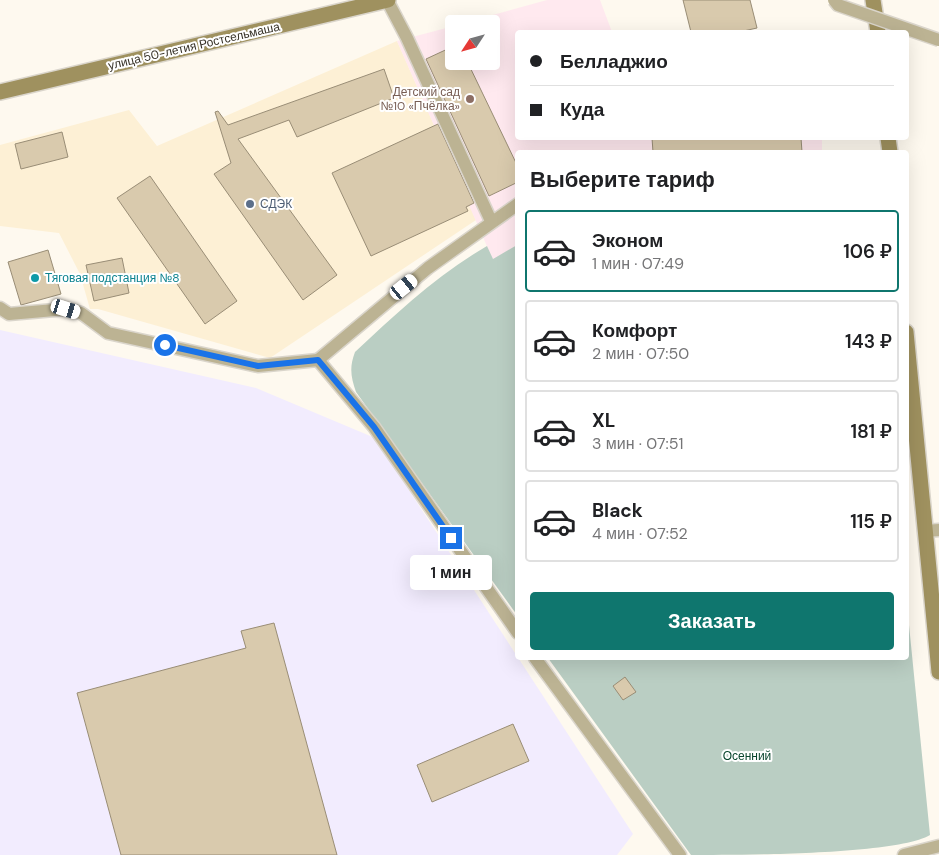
<!DOCTYPE html>
<html lang="ru">
<head>
<meta charset="utf-8">
<style>
	:root { --surface:#fff; --page:#f6f6f6; --text:#202124; --muted:#757577; --line:#e0e0e0; --accent:#0f766e }
	body { margin:0; font-family:"DM Sans",sans-serif; background:var(--page); color:var(--text); height:100vh; display:flex; flex-direction:column; font-size:19px; white-space:nowrap }
	* { box-sizing:border-box; margin:0 }
	p { font-size:16px; color:var(--muted) }
	.icon { flex:none; width:28px; height:28px; fill:none; stroke:currentColor; stroke-width:2; stroke-linecap:round; stroke-linejoin:round }
	.map { position:relative; flex:1; overflow:hidden }
	.panel { position:absolute; left:515px; top:150px; width:394px; height:510px; display:flex; flex-direction:column; background:var(--surface); border-radius:5px; box-shadow:0 5px 20px #0002 }
	.panel>* { flex:none }
	.guide { position:absolute; left:515px; top:30px; width:394px; height:110px; border-radius:5px; box-shadow:0 5px 20px #0002; display:grid; align-content:center; height:110px; padding:0 15px; background:var(--surface) }
	.needle { width:32px; rotate:234deg }
	.tools { position:absolute; left:445px; top:15px; display:grid; gap:10px }
	.tools a { display:grid; place-items:center; width:55px; height:55px; border-radius:5px; background:var(--surface); box-shadow:0 5px 20px #0002; font-size:25px }
	.end { position:absolute; width:22px; height:22px; margin:-11px; border:6px solid #1a73e8; background:#fff; box-shadow:0 0 0 2px #fff }
	.from { border-radius:50% }
	.bubble { position:absolute; height:35px; border-radius:5px; background:var(--surface); box-shadow:0 5px 20px #0002; font-size:16px; font-weight:600; line-height:35px; text-align:center }
	.car { position:absolute; width:15px; height:30px; margin:-15px -8px; border-radius:6px; box-shadow:0 0 4px 1px #0007; background:linear-gradient(#fff 24%,#345 0 40%,#fff 0 76%,#345 0 86%,#fff 0) }
	.guide b { display:flex; align-items:center; gap:18px; height:48px; font-size:19px }
	.guide b+b { border-top:1px solid var(--line) }
	.guide i { width:12px; height:12px; background:var(--text) }
	ul { padding:0; list-style:none }
	li { display:flex; align-items:center; gap:15px; height:82px; margin:0 10px 8px; padding:0 5px; border:2px solid var(--line); border-radius:5px }
	li div { flex:1 }
	li b { display:block; font-size:19px }
	li em { font-style:normal; font-weight:600 }
	li.selected { border-color:var(--accent) }
	li>.icon { width:45px; height:45px; stroke-width:1.5 }
	h2 { padding:0 15px; font-size:22px; line-height:60px }
	.action { display:flex; gap:10px; margin-top:auto; padding:10px 15px }
	.action a { flex:1; height:58px; border-radius:5px; background:var(--accent); color:#fff; font-size:20px; font-weight:600; line-height:58px; text-align:center }
	.map>svg:first-child { display:block }
	.built { fill:#fdf0d5 }
	.industrial { fill:#f2ecfe }
	.education { fill:#ffe9ef }
	.green { fill:#bacec3 }
	.building { fill:#d9caad; stroke:#998d76 }
	.lines { fill:none; stroke-linecap:round; stroke-linejoin:round }
	.service-casing { stroke:#dad5cb; stroke-width:15 }
	.secondary-casing { stroke:#dad5cb; stroke-width:18 }
	.service { stroke:#bcb393; stroke-width:12 }
	.secondary { stroke:#9f915f; stroke-width:15 }
	.service-bridge-casing { stroke:#dad5cb; stroke-width:15; stroke-linecap:butt }
	.service-bridge { stroke:#bcb393; stroke-width:12 }
	.route { stroke:#1a73e8; stroke-width:6 }
	.education-dot { fill:#8d6e63; stroke:#fff; stroke-width:2 }
	.service-dot { fill:#5c6f8a; stroke:#fff; stroke-width:2 }
	.culture-dot { fill:#0f9aa8; stroke:#fff; stroke-width:2 }
	.labels { text-anchor:middle; stroke-width:4; stroke-linejoin:round; paint-order:stroke }
	.street-label { font-size:12px; fill:#363127; stroke:#fff }
	.education-label { font-size:12px; fill:#785e54; stroke:#fff; text-anchor:end }
	.service-label { font-size:12px; fill:#4e5e75; stroke:#fff; text-anchor:start }
	.culture-label { font-size:12px; fill:#0d838f; stroke:#fff; text-anchor:start }
	.park-label { font-size:12px; fill:#0a462e; stroke:#fff }
</style>
</head>
<body>
<div class="map">
<svg width="939" height="855" viewBox="0 0 939 855">
	<rect width="100%" height="100%" fill="#fef9ef"/>
	<path class="built" d="M 397,41 L 476,220 L 270,358 L 98,309 L 90,309 L 80,274 L 59,233 L 0,226 L 0,145 L 129,110 L 157,146 Z"/>
	<path class="industrial" d="M 0,330 L 256,388 L 375,438 L 633,834 L 617,855 L 0,855 Z"/>
	<path class="education" d="M 547,0 L 600,0 L 612,32 L 518,32 L 518,138 L 822,138 L 822,152 L 518,152 L 517,245 L 493,260 L 397,41 L 454,26 L 454,61 L 491,61 L 491,24 L 460,24 Z"/>
	<g class="green">
		<path d="M 517,245 L 517,615 L 356,392 C 351,377 349,368 355,352 C 397,313 437,275 487,246 L 493,259 Z"/>
		<path d="M 906,595 L 930,835 C 897,855 739,855 691,855 L 548,658 L 906,658 Z"/>
	</g>
	<g class="building">
		<path d="M 683,0 L 750,0 L 757,28 L 739,32 L 691,32 Z"/>
		<path d="M 454,46 L 454,61 L 467,61 L 518,167 L 518,182 L 489,196 L 426,59 Z"/>
		<path d="M 384,69 L 394,98 L 297,137 L 289,120 L 238,139 L 337,275 L 303,300 L 214,174 L 231,163 L 215,112 L 218,111 L 228,125 Z"/>
		<path d="M 438,124 L 474,203 L 466,207 L 468,211 L 371,256 L 332,173 Z"/>
		<path d="M 62,132 L 68,157 L 21,169 L 15,144 Z"/>
		<path d="M 652,138 L 801,138 L 802,152 L 653,152 Z"/>
		<path d="M 150,176 L 237,301 L 205,324 L 117,198 Z"/>
		<path d="M 48,250 L 61,294 L 21,305 L 8,262 Z"/>
		<path d="M 122,258 L 129,293 L 94,301 L 86,265 Z"/>
		<path d="M 274,623 L 337,855 L 121,855 L 77,693 L 246,648 L 241,631 Z"/>
		<path d="M 625,677 L 636,692 L 623,700 L 613,686 Z"/>
		<path d="M 513,724 L 529,761 L 432,802 L 417,765 Z"/>
	</g>
	<g class="lines">
		<defs>
			<g id="service">
				<path d="M 387,0 L 407,38 L 491,221"/>
				<path d="M 0,308 L 9,314 L 66,309 L 81,313 L 108,333 L 258,366 L 318,360 L 374,427 L 518,633"/>
				<path d="M 318,360 L 428,268 L 518,204"/>
				<path d="M 925,531 L 939,530"/>
				<path d="M 535,658 L 680,855"/>
				<path d="M 904,855 L 939,846"/>
			</g>
			<g id="secondary">
				<path d="M 873,0 L 878,32"/>
				<path d="M 0,92 L 388,0"/>
				<path d="M 888,138 L 890,152"/>
				<path d="M 906,332 L 939,672"/>
			</g>
		</defs>
		<use href="#service" class="service-casing"/>
		<use href="#secondary" class="secondary-casing"/>
		<use href="#service" class="service"/>
		<use href="#secondary" class="secondary"/>
		<defs>
			<path id="service-bridge" d="M 834,0 L 838,5 L 939,40"/>
		</defs>
		<use href="#service-bridge" class="service-bridge-casing"/>
		<use href="#service-bridge" class="service-bridge"/>
	</g>
	<g class="lines">
		<path class="route" d="M 165,345 L 258,366 L 318,360 L 374,427 L 451,538"/>
	</g>
	<circle class="education-dot" cx="470" cy="99" r="5"/>
	<circle class="service-dot" cx="250" cy="204" r="5"/>
	<circle class="culture-dot" cx="35" cy="278" r="5"/>
	<g class="labels">
		<g class="street-label">
			<text transform="translate(194 46) rotate(-13)" y="4">улица 50-летия Ростсельмаша</text>
		</g>
		<g class="education-label">
			<text x="460" y="96">Детский сад<tspan x="460" dy="14">№10 «Пчёлка»</tspan></text>
		</g>
		<g class="service-label">
			<text x="260" y="208">СДЭК</text>
		</g>
		<g class="culture-label">
			<text x="45" y="282">Тяговая подстанция №8</text>
		</g>
		<g class="park-label">
			<text x="747" y="760">Осенний</text>
		</g>
	</g>
</svg>
<div class="tools">
<a><svg class="needle" viewBox="-14 -14 28 28"><path d="M0-13l5 13h-10z" fill="#e53935"/><path d="M0 13l5-13h-10z" fill="#757577"/></svg></a>
</div>
<i class="end from" style="left:165px;top:345px"></i>
<i class="end" style="left:451px;top:538px"></i>
<div class="bubble" style="left:410px;top:555px;width:82px">1 мин</div>
<i class="car" style="left:404px;top:287px;rotate:51deg"></i>
<i class="car" style="left:66px;top:309px;rotate:107deg"></i>
<div class="guide">
<b><i class="from"></i>Белладжио</b>
<b><i></i>Куда</b>
</div>
<section class="panel">
<h2>Выберите тариф</h2>
<ul>
<li class="selected"><svg class="icon" aria-label="car" viewBox="0 0 24 24"><path d="M5 17H2v-5l4-1 3-4h7l3 4 3 1v5h-3M9 17h6M6 11h13"/><circle cx="7" cy="17" r="2"/><circle cx="17" cy="17" r="2"/></svg><div><b>Эконом</b><p>1 мин · 07:49</p></div><em>106 ₽</em></li>
<li><svg class="icon" aria-label="car" viewBox="0 0 24 24"><path d="M5 17H2v-5l4-1 3-4h7l3 4 3 1v5h-3M9 17h6M6 11h13"/><circle cx="7" cy="17" r="2"/><circle cx="17" cy="17" r="2"/></svg><div><b>Комфорт</b><p>2 мин · 07:50</p></div><em>143 ₽</em></li>
<li><svg class="icon" aria-label="car" viewBox="0 0 24 24"><path d="M5 17H2v-5l4-1 3-4h7l3 4 3 1v5h-3M9 17h6M6 11h13"/><circle cx="7" cy="17" r="2"/><circle cx="17" cy="17" r="2"/></svg><div><b>XL</b><p>3 мин · 07:51</p></div><em>181 ₽</em></li>
<li><svg class="icon" aria-label="car" viewBox="0 0 24 24"><path d="M5 17H2v-5l4-1 3-4h7l3 4 3 1v5h-3M9 17h6M6 11h13"/><circle cx="7" cy="17" r="2"/><circle cx="17" cy="17" r="2"/></svg><div><b>Black</b><p>4 мин · 07:52</p></div><em>115 ₽</em></li>
</ul>
<div class="action"><a>Заказать</a></div>
</section>
</div>
</body>
</html>
